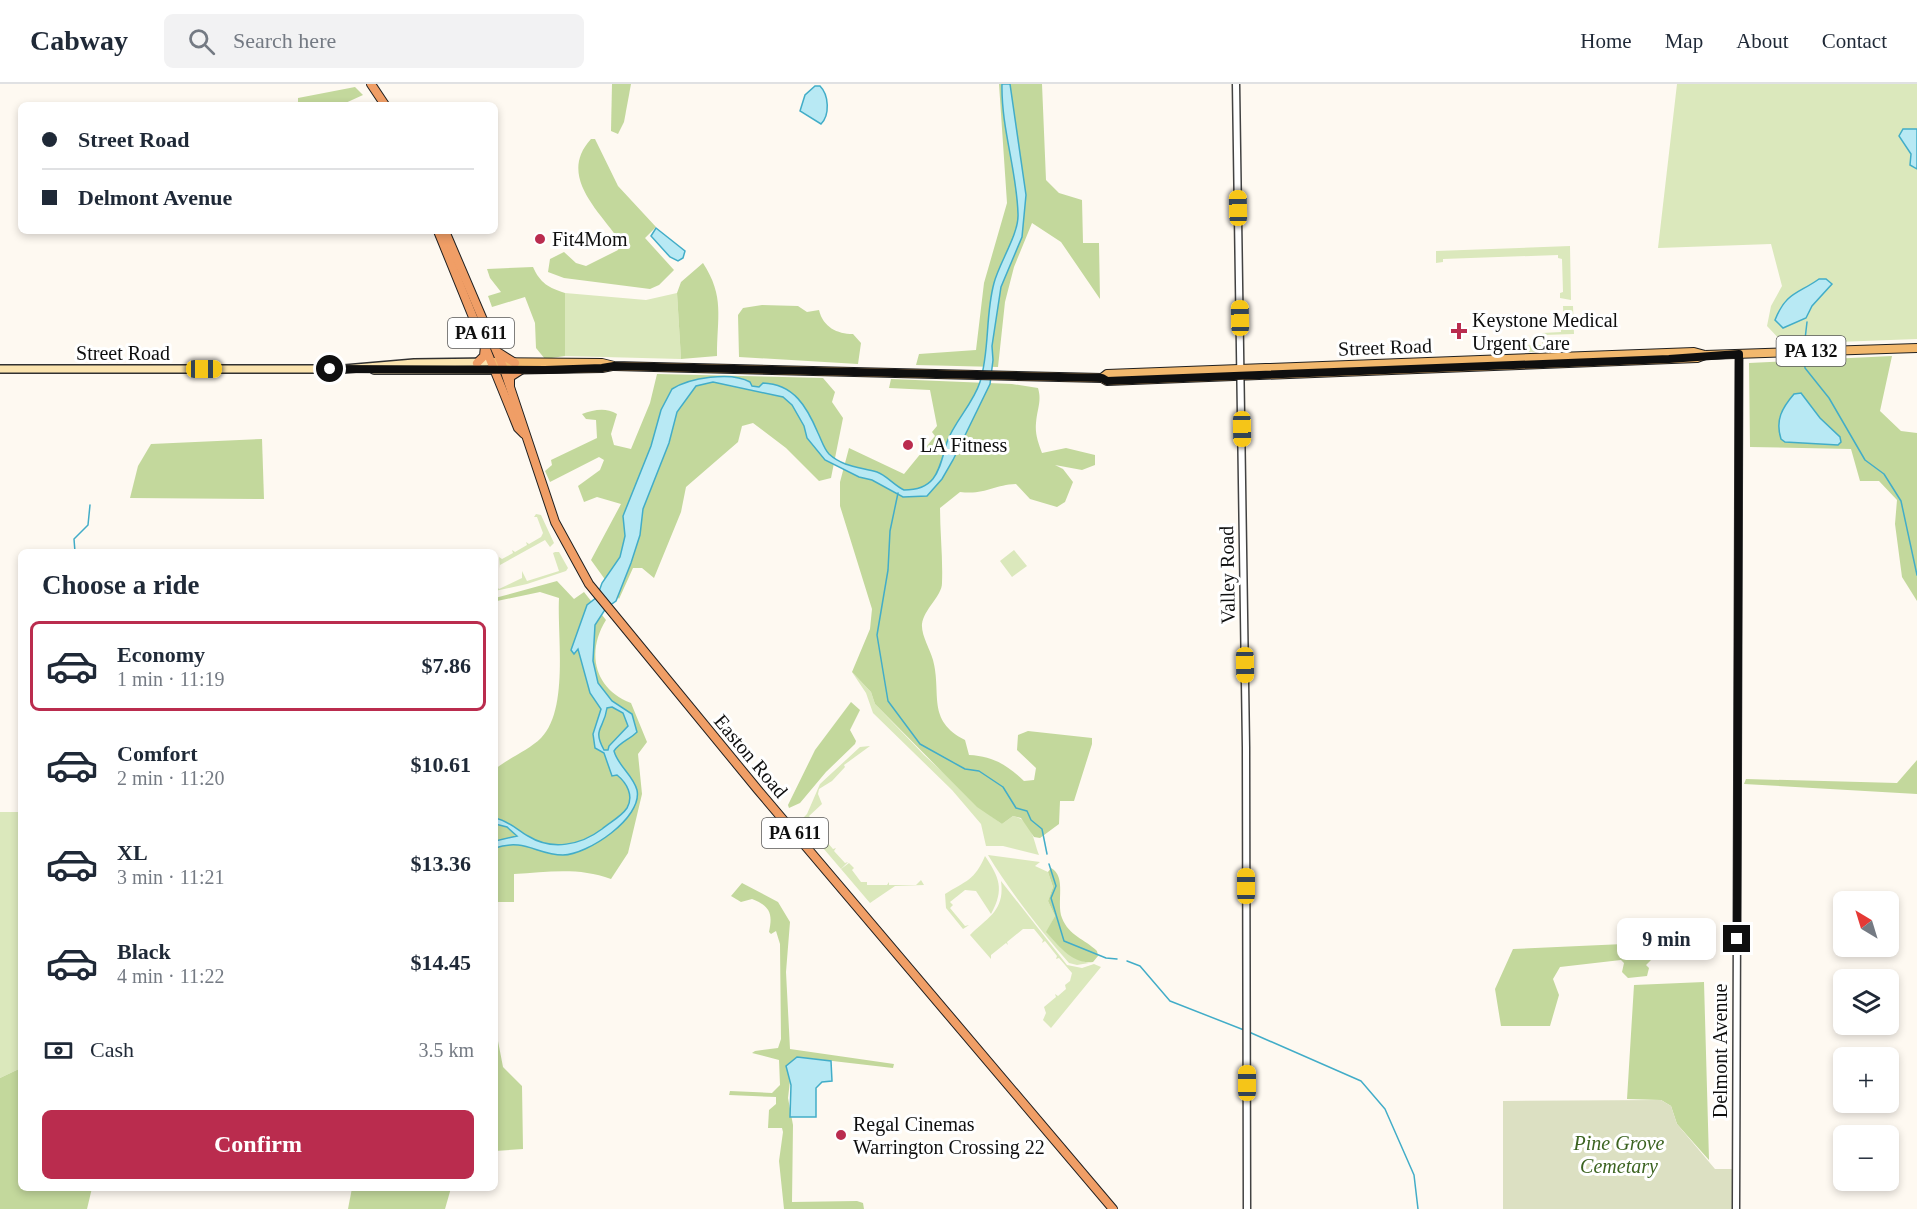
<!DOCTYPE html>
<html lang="en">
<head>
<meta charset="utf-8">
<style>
	:root { --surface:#fff; --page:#f2f2f3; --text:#1f2937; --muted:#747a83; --line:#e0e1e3; --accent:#ba2c4e }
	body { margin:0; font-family:Georgia,serif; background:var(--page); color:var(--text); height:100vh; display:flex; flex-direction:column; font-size:22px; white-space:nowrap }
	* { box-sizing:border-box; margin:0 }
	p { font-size:20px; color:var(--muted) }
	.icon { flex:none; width:33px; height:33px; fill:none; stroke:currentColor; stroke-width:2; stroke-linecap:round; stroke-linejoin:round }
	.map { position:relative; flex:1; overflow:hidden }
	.sheet { position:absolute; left:18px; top:465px; width:480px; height:642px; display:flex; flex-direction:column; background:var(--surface); border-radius:9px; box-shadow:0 3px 9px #0003 }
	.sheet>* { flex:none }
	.guide { position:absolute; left:18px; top:18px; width:480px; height:132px; border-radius:9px; box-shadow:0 3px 9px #0003; display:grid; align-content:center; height:132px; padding:0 24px; background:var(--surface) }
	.needle { width:39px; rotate:322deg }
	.buttons { position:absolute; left:1833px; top:807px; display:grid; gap:12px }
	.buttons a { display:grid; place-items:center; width:66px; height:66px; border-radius:9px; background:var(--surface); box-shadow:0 3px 9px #0003; font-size:30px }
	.end { position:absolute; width:27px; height:27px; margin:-14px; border:8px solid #0f0f0f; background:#fff; box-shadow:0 0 0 3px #fff }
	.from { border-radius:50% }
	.bubble { position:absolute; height:42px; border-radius:9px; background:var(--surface); box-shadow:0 3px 9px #0003; font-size:20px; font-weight:700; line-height:42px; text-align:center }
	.car { position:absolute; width:18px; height:36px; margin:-18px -9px; border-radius:8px; box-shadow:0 0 4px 2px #0007; background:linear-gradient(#f5c518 24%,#345 0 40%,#f5c518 0 76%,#345 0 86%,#f5c518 0) }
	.guide b { display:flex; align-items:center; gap:21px; height:57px; font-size:22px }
	.guide b+b { border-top:2px solid var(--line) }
	.guide i { width:15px; height:15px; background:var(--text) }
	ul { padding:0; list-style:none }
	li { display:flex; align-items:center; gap:18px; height:90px; margin:0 12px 9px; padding:0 12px; border:3px solid transparent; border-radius:9px }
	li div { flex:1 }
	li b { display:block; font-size:22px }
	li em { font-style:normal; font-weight:700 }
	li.current { border-color:var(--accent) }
	li>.icon { width:54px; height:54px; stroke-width:1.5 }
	h2 { padding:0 24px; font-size:27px; line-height:72px }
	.pay { display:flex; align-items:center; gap:15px; height:66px; padding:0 24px; font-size:22px }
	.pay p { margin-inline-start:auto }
	.cta { display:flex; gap:12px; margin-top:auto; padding:12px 24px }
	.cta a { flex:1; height:69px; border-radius:9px; background:var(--accent); color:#fff; font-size:24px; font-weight:700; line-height:69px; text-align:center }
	header { display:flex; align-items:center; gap:36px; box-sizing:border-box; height:84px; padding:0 30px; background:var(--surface); border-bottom:2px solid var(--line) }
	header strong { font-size:28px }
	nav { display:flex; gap:33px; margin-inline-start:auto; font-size:21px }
	.search { width:420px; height:54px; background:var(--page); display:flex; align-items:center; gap:15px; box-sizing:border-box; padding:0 21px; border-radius:9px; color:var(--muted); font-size:22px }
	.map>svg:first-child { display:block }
	.green { fill:#dbe8bc }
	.forest { fill:#c3d89c }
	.cemetery { fill:#dce0c2 }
	.water { fill:#b8e9f4; stroke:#42adc8; stroke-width:1.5; fill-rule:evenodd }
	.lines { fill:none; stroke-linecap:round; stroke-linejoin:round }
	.stream { stroke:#42adc8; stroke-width:1.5 }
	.tertiary-casing { stroke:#424242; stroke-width:9 }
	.secondary-casing { stroke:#313131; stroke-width:10 }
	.primary-casing { stroke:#202020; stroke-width:10 }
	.trunk-casing { stroke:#202020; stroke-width:10 }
	.tertiary { stroke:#fff; stroke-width:6 }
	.secondary { stroke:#fbe4af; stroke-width:7 }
	.primary { stroke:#f2b86d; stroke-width:8 }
	.trunk { stroke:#f09e66; stroke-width:8 }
	.route { stroke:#0f0f0f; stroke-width:8 }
	.poi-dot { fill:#ba2c4e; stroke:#fff; stroke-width:2 }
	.labels { text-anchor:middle; stroke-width:6; stroke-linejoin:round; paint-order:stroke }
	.shield { fill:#fff; stroke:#575757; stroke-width:1.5 }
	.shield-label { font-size:18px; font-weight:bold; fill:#0f0f0f }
	.poi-label { font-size:20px; fill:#0f0f0f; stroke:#fff; text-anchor:start }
	.street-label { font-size:20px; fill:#0f0f0f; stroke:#fff }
	.park-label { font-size:20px; font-style:italic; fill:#3c6421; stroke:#fff }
</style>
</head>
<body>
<header>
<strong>Cabway</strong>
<div class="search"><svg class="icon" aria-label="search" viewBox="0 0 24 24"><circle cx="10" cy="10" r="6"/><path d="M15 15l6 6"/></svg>Search here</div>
<nav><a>Home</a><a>Map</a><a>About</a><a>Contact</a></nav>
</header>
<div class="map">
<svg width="1917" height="1125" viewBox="0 0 1917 1125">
	<rect width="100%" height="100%" fill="#fef9f1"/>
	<g class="green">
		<path d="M 1677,0 L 1917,0 L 1917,255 L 1784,260 L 1767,242 L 1771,222 L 1782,202 L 1771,160 L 1658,164 Z"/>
		<path d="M 1570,162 L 1571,216 L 1560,214 L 1560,209 L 1563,208 L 1562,175 L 1558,174 L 1558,171 L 1443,175 L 1443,178 L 1436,179 L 1436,167 Z"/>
		<path d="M 565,209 L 646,216 L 677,209 L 681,275 L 565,272 Z"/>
		<path d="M 1563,222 L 1573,222 L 1574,250 L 1543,251 L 1543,264 L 1549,268 L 1507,268 L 1507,259 L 1511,262 L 1542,261 L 1542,249 L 1561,248 L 1561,245 L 1564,244 Z"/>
		<path d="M 536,430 L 541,431 L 554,459 L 550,463 L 545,456 L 500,481 L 500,485 L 499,473 L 502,475 L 513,469 L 512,466 L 515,468 L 527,461 L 526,458 L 529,460 L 541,453 L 543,449 L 537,433 L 534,433 Z"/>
		<path d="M 1014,466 L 1027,482 L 1012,493 L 1000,477 Z"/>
		<path d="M 555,468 L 559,468 L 568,484 L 566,487 L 527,500 L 495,507 L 495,501 L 499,505 L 522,494 L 522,487 L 527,497 L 559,487 L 553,469 Z"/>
		<path d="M 852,588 L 871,608 L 875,620 L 924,671 L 991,732 L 1002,740 L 1013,732 C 1032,736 1033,755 1039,771 L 1003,762 L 986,762 L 981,740 L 952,706 L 873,629 L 866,609 Z"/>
		<path d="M 870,662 L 844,681 L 845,683 L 832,697 L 819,705 L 818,710 L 822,720 L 809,732 L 812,736 L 810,738 L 818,748 L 821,747 L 820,750 L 833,765 L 836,764 L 834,767 L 845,779 L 848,778 L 841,785 L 800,737 L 807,730 L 820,700 L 860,663 Z"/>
		<path d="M 0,728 L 21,728 L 21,984 L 0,994 Z"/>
		<path d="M 988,771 L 1040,778 L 1035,782 L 1048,788 L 1053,803 L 1048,817 L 1055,832 L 1047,848 C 1059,862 1070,875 1089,879 L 1077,881 L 1069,879 C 1040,846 1009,806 988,771 Z"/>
		<path d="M 985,772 C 999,793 1005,805 991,830 L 976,807 L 965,806 L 950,818 L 953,821 L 950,824 L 965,842 L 969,841 L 963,845 L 946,824 L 945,810 C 966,797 975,796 985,772 Z"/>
		<path d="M 849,779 L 854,784 L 852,786 L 861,798 L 867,798 L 867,801 L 887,801 L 889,798 L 889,801 L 916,801 L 921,796 L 924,801 L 895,802 L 870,819 L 841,785 Z"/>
		<path d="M 1001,797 L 1067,881 L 1082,884 L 1094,880 L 1101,883 L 1051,944 L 1043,936 L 1046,929 L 1044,923 L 1056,913 L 1055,910 L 1058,912 L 1066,905 L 1065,901 L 1070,897 L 1072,889 L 1059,874 L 1056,875 L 1057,872 L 1045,857 L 1042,859 L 1043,856 L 1034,845 L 1023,845 L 1007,858 L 1008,861 L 1006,859 L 991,871 L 991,875 L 970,851 C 988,833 1005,827 1001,797 Z"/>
	</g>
	<g class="forest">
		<path d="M 612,0 L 631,0 L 624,38 L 618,50 L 611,47 Z"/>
		<path d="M 999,0 L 1042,0 L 1046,96 L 1059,109 L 1082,116 L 1083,159 L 1099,159 L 1100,215 L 1061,158 L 1032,139 L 1014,183 L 1005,218 L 998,283 L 916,281 L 919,270 L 976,266 L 984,199 L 1007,119 Z"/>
		<path d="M 355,3 L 363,11 L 341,21 L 298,21 L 298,14 Z"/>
		<path d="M 591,55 L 595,55 L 618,102 L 656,143 L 645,154 L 674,186 L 659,201 L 650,205 L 564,194 L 548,188 L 550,175 L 564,168 L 576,179 L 586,182 L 618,166 L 620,160 L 617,153 C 595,123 559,90 591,55 Z"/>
		<path d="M 703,179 C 725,213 717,233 717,272 L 681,275 L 677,209 L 681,198 Z"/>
		<path d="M 533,183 C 540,199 549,204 565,209 L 565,272 L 545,275 L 536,264 L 535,239 L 525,213 L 492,223 L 488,212 L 501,208 L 490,194 L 487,185 Z"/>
		<path d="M 762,221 L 798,222 L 807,228 L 819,226 C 823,243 837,250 853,250 L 861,259 L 858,280 L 739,273 L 738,231 L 743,224 Z"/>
		<path d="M 1892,272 L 1880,327 L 1901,347 L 1917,349 L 1917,517 L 1902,493 L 1895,440 L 1897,416 L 1879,397 L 1860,397 L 1851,365 L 1750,363 L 1749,279 Z"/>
		<path d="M 657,290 L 823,294 L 835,308 L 832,318 L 843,334 L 831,394 L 819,397 L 786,364 L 753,339 L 742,342 L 738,358 L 686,403 L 681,428 L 654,494 L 642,484 L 633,484 L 619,515 L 591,476 L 621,420 L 597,413 L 584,418 L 578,402 L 600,386 L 604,376 L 599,373 L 550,398 L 545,387 L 552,381 L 551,376 L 597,354 L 596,336 L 586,335 L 582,330 C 594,326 605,323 617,330 L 611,350 L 614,361 L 631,365 L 650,319 Z"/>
		<path d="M 891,295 L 1012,300 L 1038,304 C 1042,317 1037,325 1036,339 C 1035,350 1038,358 1042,369 L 1066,364 L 1095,371 L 1095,381 L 1082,386 L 1055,381 L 1063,385 L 1073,398 L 1065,418 L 1057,423 L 1030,415 L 1016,400 C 993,401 986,411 960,408 L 940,424 C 940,449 943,474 942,499 C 942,512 924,525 922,540 C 921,551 930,565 933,576 C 942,610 926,636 965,656 L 969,671 C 993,672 1007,681 1024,697 L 1034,696 L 1036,684 L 1017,666 L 1018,651 L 1028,647 L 1092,654 L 1092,660 L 1074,717 L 1060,717 L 1059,740 L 1040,754 L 1034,753 L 1021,734 L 1013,732 L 1002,740 L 977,723 L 875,620 L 871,608 L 852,588 L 870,545 L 872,525 L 840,422 L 840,398 L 849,364 L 904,390 L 935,352 L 932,348 L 937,342 L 930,306 L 889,304 Z"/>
		<path d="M 262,355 L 264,415 L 130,414 L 138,382 L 151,360 Z"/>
		<path d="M 557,497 L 574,515 L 584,508 L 606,536 C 586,568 594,605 631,619 L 647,658 L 638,670 L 642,710 L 628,769 L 611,795 C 579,783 548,788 514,790 L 514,818 L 495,818 L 495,685 C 509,674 529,666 541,654 C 569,625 557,552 559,514 L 540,508 L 497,517 L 495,514 Z"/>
		<path d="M 851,618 L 860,626 L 850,646 L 856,657 L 855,660 L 826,688 L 800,719 L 789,724 L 788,721 L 815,666 Z"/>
		<path d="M 1917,676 L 1917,710 L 1744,700 L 1746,695 L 1897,699 Z"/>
		<path d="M 1051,784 C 1067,793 1056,818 1062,834 C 1069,852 1085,855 1097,867 L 1098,872 L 1093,878 C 1073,881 1058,861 1046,848 L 1055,832 L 1048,817 L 1053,803 L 1048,788 Z"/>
		<path d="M 742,799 L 778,818 L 790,838 L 786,888 L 790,965 L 894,980 L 893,984 L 798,973 L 792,980 L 788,1014 L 793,1041 L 792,1118 L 857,1117 L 863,1119 L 864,1125 L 784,1125 L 779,1077 L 783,1048 L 782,1044 L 768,1044 L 769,1026 L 776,1020 L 776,1013 L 729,1011 L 730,1007 L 772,1009 L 780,1001 L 779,976 L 752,969 L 755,967 L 778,964 L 781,955 L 780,860 L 776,847 L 771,850 L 769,848 C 773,829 770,822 752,815 L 741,818 L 731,812 Z"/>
		<path d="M 1668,858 L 1675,869 L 1651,876 L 1646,881 L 1649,884 L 1647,892 L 1628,894 L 1622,888 L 1624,879 L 1621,876 L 1560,883 L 1553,895 L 1559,911 L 1550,942 L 1501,942 L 1495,905 L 1513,865 Z"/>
		<path d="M 1704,898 L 1709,1076 L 1677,1040 L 1671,1022 L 1661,1016 L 1627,1015 L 1634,901 Z"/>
		<path d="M 495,904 L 498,957 L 503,983 L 522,1002 L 523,1065 L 495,1067 Z"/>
		<path d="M 21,984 L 21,1104 L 92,1104 L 87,1125 L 0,1125 L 0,994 Z"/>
		<path d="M 352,1104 L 451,1104 L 445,1125 L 348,1125 Z"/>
	</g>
	<path class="cemetery" d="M 1661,1016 L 1671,1022 L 1677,1040 L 1715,1085 L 1734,1085 L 1734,1125 L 1503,1125 L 1503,1017 Z"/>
	<g class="water">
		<path d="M 1002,0 L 1010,0 L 1026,111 L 1022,153 L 1001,203 L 992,262 L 993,276 L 990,300 L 953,376 L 942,395 L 927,412 L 903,413 L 872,396 L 859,393 L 825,376 L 807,354 L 804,342 L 792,321 L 783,313 L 713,298 L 696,302 L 677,328 L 669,359 L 643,425 L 640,451 L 631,479 L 616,517 L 606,524 L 595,541 L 593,577 L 598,599 L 612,617 L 632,630 L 637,648 C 629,656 620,658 614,667 C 618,682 633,691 637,706 C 643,734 587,771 563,771 C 537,771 525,754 495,764 L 495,757 L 517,752 L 507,743 L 495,740 L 495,734 C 509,737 516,745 528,752 C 552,767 581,761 602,745 C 610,738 621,733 627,724 C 634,712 627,699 617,691 L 612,692 L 604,669 L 595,664 L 593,650 L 601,625 L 590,609 L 578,565 L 574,570 L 571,566 L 587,521 L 597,513 L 602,499 L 620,473 L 625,452 L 623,432 L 651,362 L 661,326 L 672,305 C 689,294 731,287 750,298 L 752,302 L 759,303 L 763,299 C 794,300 807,323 818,349 C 821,355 824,365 829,370 C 843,383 860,383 877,388 C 886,391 895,402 904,406 C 937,406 939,385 947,358 C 954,338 973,320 980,298 C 990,266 985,232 994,199 C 999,179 1019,150 1018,130 C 1017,87 1001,44 1002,0 ZM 612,623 L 623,629 L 628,642 L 609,662 L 608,666 L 604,666 C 592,644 604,646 607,624 Z"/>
		<path d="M 815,2 L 820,2 C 829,11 830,31 821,40 L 800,27 L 805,11 Z"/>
		<path d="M 1903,45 L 1917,45 L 1917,85 L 1910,81 L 1911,70 L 1899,52 Z"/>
		<path d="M 656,144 L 685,167 L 683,174 L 678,177 L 670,173 L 651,152 Z"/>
		<path d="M 1819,195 L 1826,195 L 1832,200 L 1812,222 L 1806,234 L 1783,244 L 1775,236 C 1786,208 1798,210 1819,195 Z"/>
		<path d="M 1801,309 L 1820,334 L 1840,353 L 1841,358 L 1838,361 L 1785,358 L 1781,355 C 1775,336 1782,324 1794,310 Z"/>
		<path d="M 797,973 L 831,977 L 832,997 L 822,998 L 816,1004 L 816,1033 L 790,1033 L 791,1001 L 786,982 Z"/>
	</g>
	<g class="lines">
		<g class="stream">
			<path d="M 1804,264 L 1807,238"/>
			<path d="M 1804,272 L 1805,284 L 1829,314 L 1865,376 L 1884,390 L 1901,417 L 1917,491"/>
			<path d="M 898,409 L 890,447 L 888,486 L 877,551 L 888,617 L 920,660 L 965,685 L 979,687 L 1003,703 L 1016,724 L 1027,727 L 1031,736 L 1042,745 L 1047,770"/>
			<path d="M 75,468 L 74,455 L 88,441 L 90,421"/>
			<path d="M 1049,780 L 1056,802 L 1051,814 L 1064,857 L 1106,874 L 1117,875"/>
			<path d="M 1127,877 L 1140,882 L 1170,917 L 1244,946"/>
			<path d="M 1249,948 L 1361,997 L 1385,1025 L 1414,1091 L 1418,1125"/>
		</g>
		<defs>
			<g id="tertiary">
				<path d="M 1236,0 L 1246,663 L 1247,1125"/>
				<path d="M 1736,1125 L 1739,270"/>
			</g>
			<g id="secondary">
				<path d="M 0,285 L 344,285 L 414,279 L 493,278"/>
				<path d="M 374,286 L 496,286"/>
			</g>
			<g id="primary">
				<path d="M 493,278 L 602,279 L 614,282 L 1102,294 L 1107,297 L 1697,274 L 1705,271"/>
				<path d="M 496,286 L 602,284 L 612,282"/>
				<path d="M 1102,294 L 1107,290 L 1694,268 L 1705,271 L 1917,264"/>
			</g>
			<g id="trunk">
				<path d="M 371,0 L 385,21"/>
				<path d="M 438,147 L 518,344 L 524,350"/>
				<path d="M 445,147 L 504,285 L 555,438 L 589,500 L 758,706 L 1113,1125"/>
				<path d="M 499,269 L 515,279"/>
				<path d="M 477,279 L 484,272 L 485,262"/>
				<path d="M 510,301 L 510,293 L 521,286"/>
			</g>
		</defs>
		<use href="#tertiary" class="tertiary-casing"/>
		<use href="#secondary" class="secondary-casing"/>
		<use href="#primary" class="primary-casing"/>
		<use href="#trunk" class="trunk-casing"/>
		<use href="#tertiary" class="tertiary"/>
		<use href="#secondary" class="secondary"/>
		<use href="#primary" class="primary"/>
		<use href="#trunk" class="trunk"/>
	</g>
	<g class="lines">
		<path class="route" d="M 330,285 L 545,286 L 602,284 L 614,282 L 1102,294 L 1107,297 L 1669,275 L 1739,270 L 1737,855"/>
	</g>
	<g class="poi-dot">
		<circle cx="540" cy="155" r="6"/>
		<path d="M1456 238h6v6h6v6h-6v6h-6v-6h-6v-6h6z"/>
		<circle cx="908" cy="361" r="6"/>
		<circle cx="841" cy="1051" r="6"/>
	</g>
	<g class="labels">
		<g class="shield">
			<rect x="448" y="234" width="66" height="30" rx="4.5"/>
			<rect x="1776.5" y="252" width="69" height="30" rx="4.5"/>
			<rect x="762" y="734" width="66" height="30" rx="4.5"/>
		</g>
		<g class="shield-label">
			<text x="481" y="255">PA 611</text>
			<text x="1811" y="273">PA 132</text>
			<text x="795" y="755">PA 611</text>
		</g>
		<g class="poi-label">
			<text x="552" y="162">Fit4Mom</text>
			<text x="1472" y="243">Keystone Medical<tspan x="1472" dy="23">Urgent Care</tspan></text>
			<text x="920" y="368">LA Fitness</text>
			<text x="853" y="1047">Regal Cinemas<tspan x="853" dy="23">Warrington Crossing 22</tspan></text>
		</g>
		<g class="street-label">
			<text transform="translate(1385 263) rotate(-2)" y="7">Street Road</text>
			<text x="123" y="276">Street Road</text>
			<text transform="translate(1227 491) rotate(-91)" y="7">Valley Road</text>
			<text transform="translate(751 672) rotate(50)" y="7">Easton Road</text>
			<text transform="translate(1720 967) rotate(-90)" y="7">Delmont Avenue</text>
		</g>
		<g class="park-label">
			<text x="1619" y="1066">Pine Grove<tspan x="1619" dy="23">Cemetary</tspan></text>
		</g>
	</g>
</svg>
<div class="buttons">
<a><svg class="needle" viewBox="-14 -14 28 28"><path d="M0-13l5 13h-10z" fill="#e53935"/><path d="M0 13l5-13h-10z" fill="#747a83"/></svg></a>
<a><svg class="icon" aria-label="layers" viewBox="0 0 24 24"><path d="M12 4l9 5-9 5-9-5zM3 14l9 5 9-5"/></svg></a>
<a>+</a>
<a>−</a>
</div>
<i class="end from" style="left:330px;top:285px"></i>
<i class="end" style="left:1737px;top:855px"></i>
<div class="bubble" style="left:1617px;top:834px;width:99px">9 min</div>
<i class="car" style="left:1238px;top:124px;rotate:359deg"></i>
<i class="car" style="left:1240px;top:234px;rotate:359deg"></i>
<i class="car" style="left:204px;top:285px;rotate:90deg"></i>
<i class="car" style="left:1242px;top:345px;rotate:179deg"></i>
<i class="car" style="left:1245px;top:581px;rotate:179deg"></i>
<i class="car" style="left:1246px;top:802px;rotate:0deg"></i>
<i class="car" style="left:1247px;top:999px;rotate:0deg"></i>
<div class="guide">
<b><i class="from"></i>Street Road</b>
<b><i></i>Delmont Avenue</b>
</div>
<section class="sheet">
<h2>Choose a ride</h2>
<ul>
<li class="current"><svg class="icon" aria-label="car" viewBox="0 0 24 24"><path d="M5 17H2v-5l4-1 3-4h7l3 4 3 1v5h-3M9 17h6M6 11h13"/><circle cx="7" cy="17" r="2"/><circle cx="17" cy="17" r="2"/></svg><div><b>Economy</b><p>1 min · 11:19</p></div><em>$7.86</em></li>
<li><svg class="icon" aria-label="car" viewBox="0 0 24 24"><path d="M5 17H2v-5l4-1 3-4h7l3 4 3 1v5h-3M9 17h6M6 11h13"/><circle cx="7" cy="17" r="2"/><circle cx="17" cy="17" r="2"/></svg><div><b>Comfort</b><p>2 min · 11:20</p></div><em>$10.61</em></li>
<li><svg class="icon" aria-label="car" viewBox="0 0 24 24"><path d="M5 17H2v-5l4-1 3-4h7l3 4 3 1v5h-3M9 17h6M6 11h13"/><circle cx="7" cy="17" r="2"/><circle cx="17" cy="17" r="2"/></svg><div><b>XL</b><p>3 min · 11:21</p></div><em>$13.36</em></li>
<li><svg class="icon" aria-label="car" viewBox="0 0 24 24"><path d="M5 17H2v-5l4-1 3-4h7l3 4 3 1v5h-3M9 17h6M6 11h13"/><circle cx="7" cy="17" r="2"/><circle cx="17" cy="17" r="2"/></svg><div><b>Black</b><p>4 min · 11:22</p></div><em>$14.45</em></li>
</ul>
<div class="pay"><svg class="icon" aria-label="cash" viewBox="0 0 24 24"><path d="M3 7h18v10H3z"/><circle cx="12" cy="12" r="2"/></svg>Cash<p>3.5 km</p></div>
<div class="cta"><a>Confirm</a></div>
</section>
</div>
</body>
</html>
